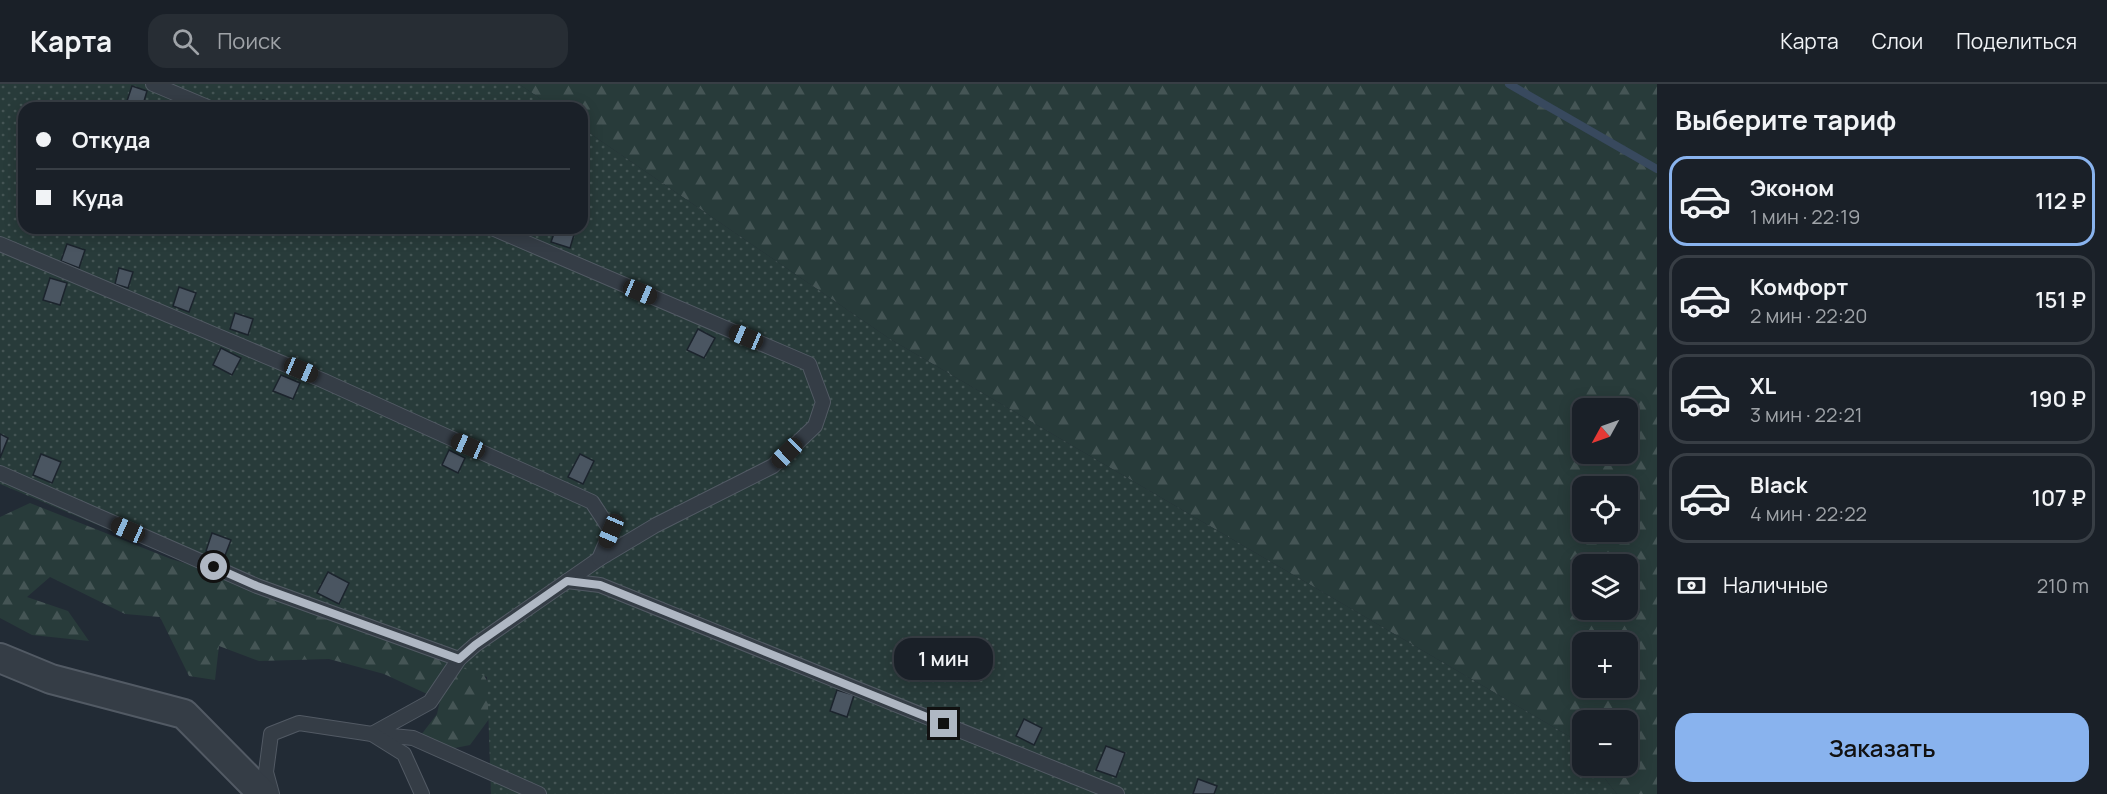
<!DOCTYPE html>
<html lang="ru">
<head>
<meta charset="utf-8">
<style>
	:root { --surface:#1a2028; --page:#272d34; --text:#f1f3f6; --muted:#9fa3a8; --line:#383e45; --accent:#89b3ee }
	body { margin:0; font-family:Manrope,sans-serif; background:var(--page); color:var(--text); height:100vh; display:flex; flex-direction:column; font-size:22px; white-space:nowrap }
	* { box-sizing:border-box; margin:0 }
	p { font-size:20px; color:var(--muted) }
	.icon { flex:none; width:33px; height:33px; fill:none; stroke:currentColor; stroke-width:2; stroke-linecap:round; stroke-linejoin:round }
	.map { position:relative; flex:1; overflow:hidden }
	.details { display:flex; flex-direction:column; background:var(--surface); width:450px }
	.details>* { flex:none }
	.banner { position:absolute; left:18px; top:18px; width:570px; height:132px; border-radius:18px; box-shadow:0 3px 15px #0003,0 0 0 2px var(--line); display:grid; align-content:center; height:132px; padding:0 18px; background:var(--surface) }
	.needle { width:39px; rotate:230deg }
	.tools { position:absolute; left:1572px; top:314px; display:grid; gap:12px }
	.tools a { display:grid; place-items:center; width:66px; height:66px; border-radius:12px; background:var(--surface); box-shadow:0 3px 15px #0003,0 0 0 2px var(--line); font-size:30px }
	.end { position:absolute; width:27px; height:27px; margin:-14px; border:8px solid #afb7c3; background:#111; box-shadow:0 0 0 3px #111 }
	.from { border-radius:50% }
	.bubble { position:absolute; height:42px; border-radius:18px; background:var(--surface); box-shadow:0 3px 15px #0003,0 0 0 2px var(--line); font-size:20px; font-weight:600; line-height:42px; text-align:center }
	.car { position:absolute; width:18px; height:36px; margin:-18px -9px; border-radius:8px; box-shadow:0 0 4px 2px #0007; background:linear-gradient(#222 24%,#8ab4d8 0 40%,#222 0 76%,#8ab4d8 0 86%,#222 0) }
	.banner b { display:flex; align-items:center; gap:21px; height:57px; font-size:22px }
	.banner b+b { border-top:2px solid var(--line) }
	.banner i { width:15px; height:15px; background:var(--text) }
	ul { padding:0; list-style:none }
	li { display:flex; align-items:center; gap:18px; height:90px; margin:0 12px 9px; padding:0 6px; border:3px solid var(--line); border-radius:18px }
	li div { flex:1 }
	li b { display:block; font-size:22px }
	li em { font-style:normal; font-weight:600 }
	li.selected { border-color:var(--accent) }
	li>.icon { width:54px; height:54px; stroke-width:1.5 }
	h2 { padding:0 18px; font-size:27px; line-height:72px }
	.pay { display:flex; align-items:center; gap:15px; height:66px; padding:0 18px; font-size:22px }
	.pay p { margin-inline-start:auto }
	.button { display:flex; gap:12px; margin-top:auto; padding:12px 18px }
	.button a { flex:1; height:69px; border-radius:18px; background:var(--accent); color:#111; font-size:24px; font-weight:600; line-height:69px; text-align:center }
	header { display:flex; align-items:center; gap:36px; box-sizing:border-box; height:84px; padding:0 30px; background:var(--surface); border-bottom:2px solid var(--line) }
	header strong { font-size:28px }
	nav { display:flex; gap:33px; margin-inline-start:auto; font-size:21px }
	.search { width:420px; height:54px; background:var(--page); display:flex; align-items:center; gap:15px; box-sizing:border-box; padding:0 21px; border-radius:18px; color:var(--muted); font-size:22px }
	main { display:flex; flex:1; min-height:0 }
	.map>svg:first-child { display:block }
	.forest { fill:url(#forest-firs); fill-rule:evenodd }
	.garden { fill:url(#garden-dots) }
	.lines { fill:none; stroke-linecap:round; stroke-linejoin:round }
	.stream { stroke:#38495e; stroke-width:8 }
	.building { fill:#4a5561; stroke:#1c242d; stroke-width:1.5 }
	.lane-casing { stroke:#525a64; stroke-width:16 }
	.street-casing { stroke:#525a64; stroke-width:32 }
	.lane { stroke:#353d46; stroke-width:14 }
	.street { stroke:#353d46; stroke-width:28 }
	.route { stroke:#afb7c3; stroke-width:8 }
</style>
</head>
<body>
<header>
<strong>Карта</strong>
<div class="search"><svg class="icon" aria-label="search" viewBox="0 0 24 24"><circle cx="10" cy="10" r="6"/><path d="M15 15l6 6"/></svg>Поиск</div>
<nav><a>Карта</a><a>Слои</a><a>Поделиться</a></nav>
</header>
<main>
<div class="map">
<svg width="1657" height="710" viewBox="0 0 1657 710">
	<defs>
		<pattern id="forest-firs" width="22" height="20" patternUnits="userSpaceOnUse" patternTransform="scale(1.5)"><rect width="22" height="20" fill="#283b3a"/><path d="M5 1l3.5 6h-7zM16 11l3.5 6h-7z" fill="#455555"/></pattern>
		<pattern id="garden-dots" width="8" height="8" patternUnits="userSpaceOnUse" patternTransform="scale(1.5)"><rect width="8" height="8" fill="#283b3a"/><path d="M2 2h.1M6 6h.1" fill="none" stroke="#455555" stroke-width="1.8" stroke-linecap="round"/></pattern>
	</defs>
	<rect width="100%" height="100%" fill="#222b35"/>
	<g class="forest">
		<path d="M 519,0 L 1657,0 L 1657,710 L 1617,710 L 1594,681 L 1628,681 L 1628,636 L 1582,636 L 1582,666 L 1574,655 L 890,255 L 582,44 L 582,24 L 554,24 ZM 1582,324 L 1628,324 L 1628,369 L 1582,369 ZM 1582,402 L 1628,402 L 1628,447 L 1582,447 ZM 1582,480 L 1628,480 L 1628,525 L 1582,525 ZM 1582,558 L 1628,558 L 1628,603 L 1582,603 Z"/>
		<path d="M 30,419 L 171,475 L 362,532 L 481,586 L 500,620 L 470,661 L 440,667 L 421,651 L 437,630 L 440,616 L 384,590 L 329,575 L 259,577 L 219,562 L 215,596 L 189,592 L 160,533 L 125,530 L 50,493 L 27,513 L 68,527 L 89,557 L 32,551 L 0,534 L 0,433 Z"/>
	</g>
	<path class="garden" d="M 0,0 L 519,0 L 554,24 L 24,24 L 24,144 L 582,144 L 582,44 L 890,255 L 1574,655 L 1582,666 L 1582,681 L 1594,681 L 1617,710 L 491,710 L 487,593 L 267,512 L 0,400 Z"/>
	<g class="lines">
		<path class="stream" d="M 1509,0 L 1657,85"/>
	</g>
	<g class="building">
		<path d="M 132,2 L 147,7 L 142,24 L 126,20 Z"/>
		<path d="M 263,16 L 277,22 L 276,24 L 260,24 Z"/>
		<path d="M 556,144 L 576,144 L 570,164 L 551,158 Z"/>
		<path d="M 67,160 L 85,166 L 79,184 L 61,177 Z"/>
		<path d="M 119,184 L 133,188 L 128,204 L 115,200 Z"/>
		<path d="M 50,194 L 67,199 L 60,221 L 43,216 Z"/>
		<path d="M 179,203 L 196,209 L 189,228 L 173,222 Z"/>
		<path d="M 235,229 L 253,235 L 248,251 L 230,245 Z"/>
		<path d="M 698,245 L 715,254 L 704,274 L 687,266 Z"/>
		<path d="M 221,264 L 241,274 L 232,291 L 213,281 Z"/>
		<path d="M 281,291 L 300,299 L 293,315 L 273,307 Z"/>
		<path d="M 0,350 L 8,354 L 0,374 Z"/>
		<path d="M 449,366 L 465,374 L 458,389 L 442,381 Z"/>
		<path d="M 41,370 L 61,378 L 52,399 L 33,391 Z"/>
		<path d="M 580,370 L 594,377 L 583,400 L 568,393 Z"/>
		<path d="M 212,449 L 231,456 L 224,474 L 206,467 Z"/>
		<path d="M 328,488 L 349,499 L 339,520 L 317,509 Z"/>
		<path d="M 837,606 L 854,611 L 847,633 L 830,627 Z"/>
		<path d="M 1024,635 L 1042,644 L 1034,661 L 1016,652 Z"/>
		<path d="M 1106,662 L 1125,669 L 1116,693 L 1096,686 Z"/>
		<path d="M 1198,695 L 1217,702 L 1214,710 L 1193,710 Z"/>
	</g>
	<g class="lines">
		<defs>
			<g id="lane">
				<path d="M 153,0 L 210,24"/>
				<path d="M 492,144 L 809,280 L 823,318 L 815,342 L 773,382 L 656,441 L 599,475 L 475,561 L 459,575 L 430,618 L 372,650 L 413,654 L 539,710"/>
				<path d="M 0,160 L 322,296 L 592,418 L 611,447 L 599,475"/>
				<path d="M 0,389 L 257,502 L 459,575"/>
				<path d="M 567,497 L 600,501 L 1117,710"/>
				<path d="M 272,710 L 266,688 L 271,650 L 299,639 L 372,650 L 404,670 L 422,710"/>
			</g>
			<path id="street" d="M 0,574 L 51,595 L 184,630 L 263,710"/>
		</defs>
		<use href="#lane" class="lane-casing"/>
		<use href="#street" class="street-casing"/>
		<use href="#lane" class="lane"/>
		<use href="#street" class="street"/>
	</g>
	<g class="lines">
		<path class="route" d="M 214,483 L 257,502 L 459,575 L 475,561 L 567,497 L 600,501 L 944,640"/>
	</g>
</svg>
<div class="tools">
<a><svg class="needle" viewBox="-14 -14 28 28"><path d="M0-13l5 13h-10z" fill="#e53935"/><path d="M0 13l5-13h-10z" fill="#9fa3a8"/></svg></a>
<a><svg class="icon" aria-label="locate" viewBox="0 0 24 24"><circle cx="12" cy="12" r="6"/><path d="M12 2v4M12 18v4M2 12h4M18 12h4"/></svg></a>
<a><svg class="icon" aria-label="layers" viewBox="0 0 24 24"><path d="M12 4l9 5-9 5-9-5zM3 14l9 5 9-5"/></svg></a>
<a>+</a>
<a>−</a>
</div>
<i class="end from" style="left:214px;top:483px"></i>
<i class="end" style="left:944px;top:640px"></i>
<div class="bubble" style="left:894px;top:554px;width:99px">1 мин</div>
<i class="car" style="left:640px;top:208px;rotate:113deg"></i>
<i class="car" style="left:746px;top:253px;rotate:293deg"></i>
<i class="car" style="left:301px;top:286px;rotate:113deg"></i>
<i class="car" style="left:468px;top:362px;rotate:294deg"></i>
<i class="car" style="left:787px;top:369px;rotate:226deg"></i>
<i class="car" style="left:128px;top:446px;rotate:294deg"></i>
<i class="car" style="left:611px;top:447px;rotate:203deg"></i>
<div class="banner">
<b><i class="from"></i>Откуда</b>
<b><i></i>Куда</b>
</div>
</div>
<section class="details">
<h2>Выберите тариф</h2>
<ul>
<li class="selected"><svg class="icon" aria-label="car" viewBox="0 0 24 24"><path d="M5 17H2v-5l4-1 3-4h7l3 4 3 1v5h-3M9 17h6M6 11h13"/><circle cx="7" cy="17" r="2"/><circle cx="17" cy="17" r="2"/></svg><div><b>Эконом</b><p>1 мин · 22:19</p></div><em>112 ₽</em></li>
<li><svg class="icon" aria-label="car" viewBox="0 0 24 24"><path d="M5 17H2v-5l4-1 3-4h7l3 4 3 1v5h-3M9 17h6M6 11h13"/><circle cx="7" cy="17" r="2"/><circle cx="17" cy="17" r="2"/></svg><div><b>Комфорт</b><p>2 мин · 22:20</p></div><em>151 ₽</em></li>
<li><svg class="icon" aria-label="car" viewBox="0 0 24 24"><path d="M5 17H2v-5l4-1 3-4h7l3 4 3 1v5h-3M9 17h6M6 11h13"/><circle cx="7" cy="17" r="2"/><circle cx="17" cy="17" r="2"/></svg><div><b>XL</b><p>3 мин · 22:21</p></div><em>190 ₽</em></li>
<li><svg class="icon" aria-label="car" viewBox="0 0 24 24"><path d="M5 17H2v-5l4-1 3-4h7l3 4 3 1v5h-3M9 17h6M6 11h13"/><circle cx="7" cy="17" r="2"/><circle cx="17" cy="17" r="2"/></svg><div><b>Black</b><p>4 мин · 22:22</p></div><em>107 ₽</em></li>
</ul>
<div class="pay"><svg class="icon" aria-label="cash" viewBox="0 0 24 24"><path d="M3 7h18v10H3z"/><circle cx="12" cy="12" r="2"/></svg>Наличные<p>210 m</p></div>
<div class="button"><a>Заказать</a></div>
</section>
</main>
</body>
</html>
